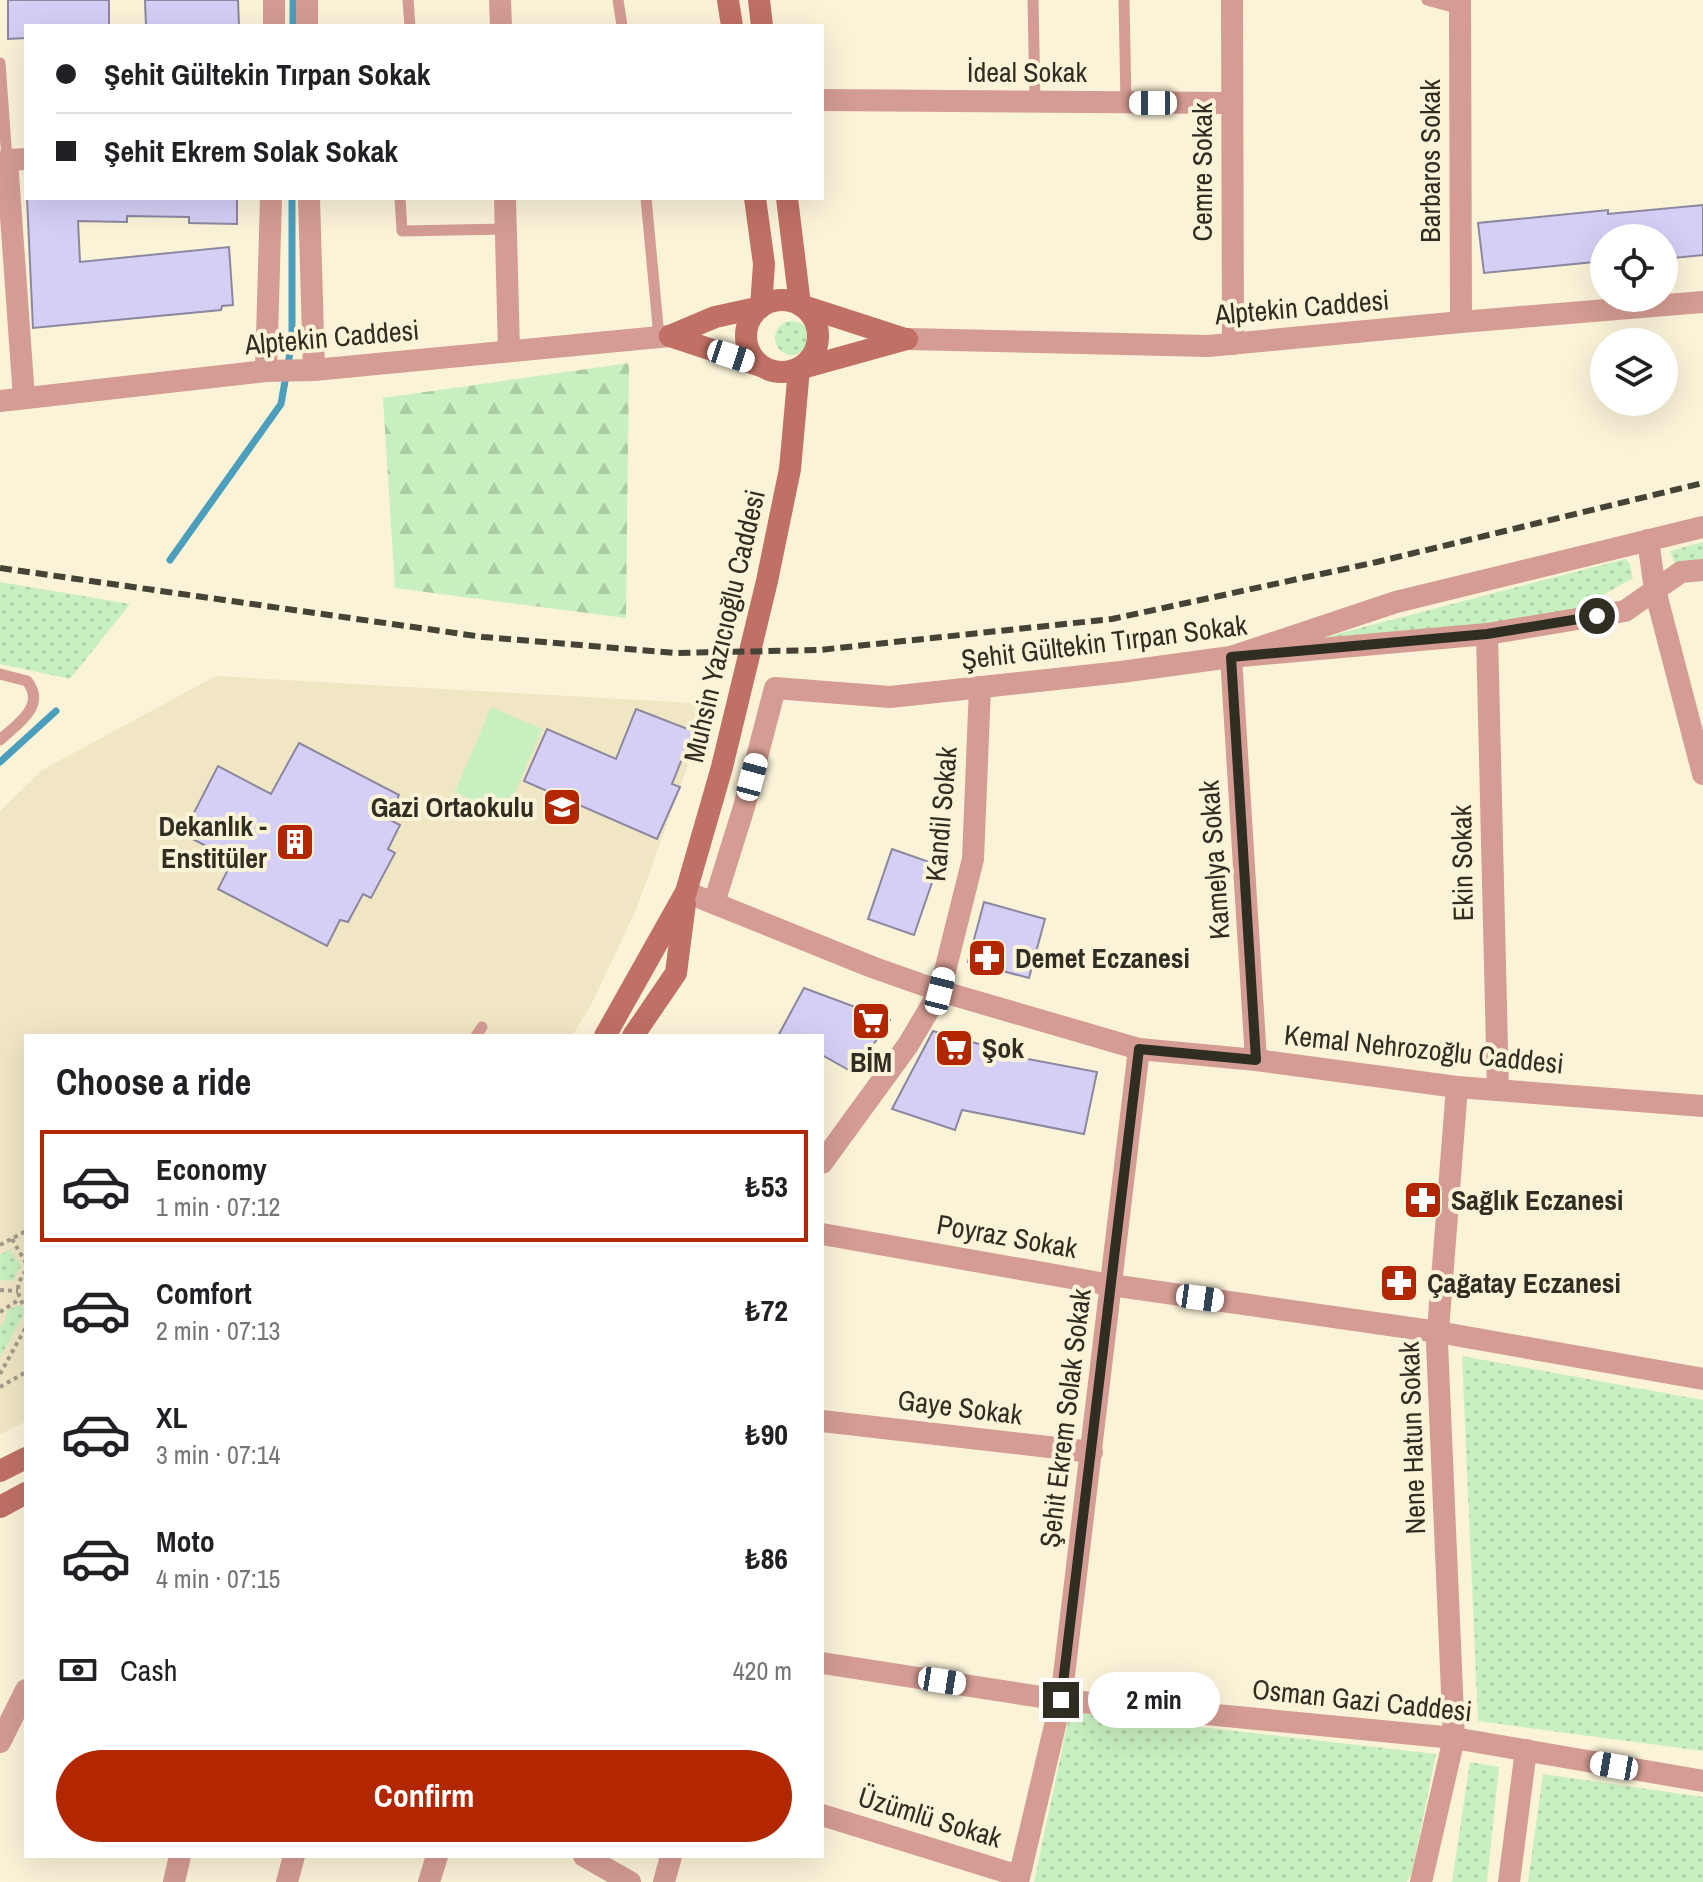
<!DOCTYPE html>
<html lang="en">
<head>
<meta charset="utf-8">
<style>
	:root { --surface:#fff; --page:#f6f6f6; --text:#202124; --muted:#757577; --line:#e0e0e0; --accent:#b32700 }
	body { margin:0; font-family:"Archivo Narrow",sans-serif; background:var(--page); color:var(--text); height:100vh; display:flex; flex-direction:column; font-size:30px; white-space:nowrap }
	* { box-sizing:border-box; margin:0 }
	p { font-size:26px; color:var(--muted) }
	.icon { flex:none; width:44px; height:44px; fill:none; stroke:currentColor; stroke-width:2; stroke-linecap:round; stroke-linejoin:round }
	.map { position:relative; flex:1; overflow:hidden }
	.side { position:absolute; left:24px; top:1034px; width:800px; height:824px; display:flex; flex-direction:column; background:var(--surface); border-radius:0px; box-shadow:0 8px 32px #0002 }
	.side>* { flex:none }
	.banner { position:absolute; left:24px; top:24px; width:800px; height:176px; border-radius:0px; box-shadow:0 8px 32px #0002; display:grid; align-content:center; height:176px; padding:0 32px; background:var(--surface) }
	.fabs { position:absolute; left:1590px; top:224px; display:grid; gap:16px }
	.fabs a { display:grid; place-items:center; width:88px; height:88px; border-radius:50%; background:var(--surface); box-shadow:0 8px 32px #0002; font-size:40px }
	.end { position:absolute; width:36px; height:36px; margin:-18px; border:10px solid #302e23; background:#fff; box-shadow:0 0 0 4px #fff }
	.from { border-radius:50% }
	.bubble { position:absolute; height:56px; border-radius:28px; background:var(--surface); box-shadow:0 8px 32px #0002; font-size:26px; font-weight:800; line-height:56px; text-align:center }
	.car { position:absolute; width:24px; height:48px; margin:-24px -12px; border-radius:10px; box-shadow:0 0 6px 2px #0007; background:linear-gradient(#fff 24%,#345 0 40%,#fff 0 76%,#345 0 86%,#fff 0) }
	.banner b { display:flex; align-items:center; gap:28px; height:76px; font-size:30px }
	.banner b+b { border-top:2px solid var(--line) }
	.banner i { width:20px; height:20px; background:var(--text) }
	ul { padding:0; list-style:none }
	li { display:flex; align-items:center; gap:24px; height:112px; margin:0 16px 12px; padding:0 16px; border:4px solid transparent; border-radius:0px }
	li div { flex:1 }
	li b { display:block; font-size:30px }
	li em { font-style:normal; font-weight:800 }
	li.active { border-color:var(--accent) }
	li>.icon { width:72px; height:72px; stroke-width:1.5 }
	h2 { padding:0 32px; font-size:36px; line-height:96px }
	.pay { display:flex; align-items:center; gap:20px; height:88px; padding:0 32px; font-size:30px }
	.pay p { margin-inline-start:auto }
	.action { display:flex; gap:16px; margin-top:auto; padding:16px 32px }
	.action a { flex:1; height:92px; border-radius:48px; background:var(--accent); color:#fff; font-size:32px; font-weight:800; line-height:92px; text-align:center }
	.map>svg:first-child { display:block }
	.built { fill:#f0e6c4 }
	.green { fill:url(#green-dots) }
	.forest { fill:url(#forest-firs) }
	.pitch { fill:#c8efbf }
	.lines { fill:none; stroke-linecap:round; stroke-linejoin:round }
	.stream { stroke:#4b9fbd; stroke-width:7 }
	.building { fill:#d5cff6; stroke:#8b879f; stroke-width:2 }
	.path { stroke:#a29d89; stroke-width:4; stroke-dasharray:4 4; stroke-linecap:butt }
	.service { stroke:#d49c93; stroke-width:11 }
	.minor { stroke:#d49c93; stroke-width:22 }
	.tertiary { stroke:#d49c93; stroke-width:22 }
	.secondary { stroke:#c07065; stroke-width:22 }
	.rail { stroke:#454236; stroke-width:6; stroke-dasharray:12 6; stroke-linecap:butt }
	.route { stroke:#302e23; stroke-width:10 }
	.labels { text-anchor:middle; stroke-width:8; stroke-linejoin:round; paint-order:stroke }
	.street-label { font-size:28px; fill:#302e23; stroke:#faf3d8 }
	.poi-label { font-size:28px; font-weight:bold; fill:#302e23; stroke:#faf3d8; text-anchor:start }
</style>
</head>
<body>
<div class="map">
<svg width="1703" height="1882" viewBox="0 0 1703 1882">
	<defs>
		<pattern id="green-dots" width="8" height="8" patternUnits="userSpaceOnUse" patternTransform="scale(2)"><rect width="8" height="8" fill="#c8efbf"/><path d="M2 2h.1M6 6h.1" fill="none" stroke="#accda4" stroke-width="1.8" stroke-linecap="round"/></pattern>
		<pattern id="forest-firs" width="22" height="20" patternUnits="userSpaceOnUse" patternTransform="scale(2)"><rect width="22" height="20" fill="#c8efbf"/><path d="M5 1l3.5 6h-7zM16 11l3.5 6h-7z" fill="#accda4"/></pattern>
	</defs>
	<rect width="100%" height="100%" fill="#faf3d8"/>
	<path class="built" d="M 216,676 L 710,704 L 636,910 L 591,1005 L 572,1036 L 26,1036 L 26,1421 L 0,1435 L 0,811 L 42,770 Z"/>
	<g class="green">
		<circle cx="792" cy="338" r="17"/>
		<path d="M 1703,542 L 1703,559 L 1675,564 L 1670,551 Z"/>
		<path d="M 1625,559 L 1630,564 L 1633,578 L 1570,614 L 1280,649 Z"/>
		<path d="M 0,582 L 130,604 L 70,679 L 0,664 Z"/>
		<path d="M 9,1250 L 21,1265 L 13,1281 L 0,1280 L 0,1255 Z"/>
		<path d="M 19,1305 L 25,1312 L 0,1357 L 0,1327 L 5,1320 L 7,1311 Z"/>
		<path d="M 1462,1356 L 1703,1400 L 1703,1751 L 1478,1721 Z"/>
		<path d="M 1070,1712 L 1436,1754 L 1412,1872 L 1407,1882 L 1034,1882 Z"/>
		<path d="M 1470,1762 L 1499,1767 L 1487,1882 L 1452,1882 Z"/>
		<path d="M 1543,1774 L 1703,1797 L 1703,1882 L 1528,1882 Z"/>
	</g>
	<path class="forest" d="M 629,363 L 626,618 L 395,588 L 383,398 Z"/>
	<path class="pitch" d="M 491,707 L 542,729 L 506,814 L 455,792 Z"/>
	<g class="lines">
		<g class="stream">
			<path d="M 293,26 L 293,0"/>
			<path d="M 170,560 L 281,404 L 292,341 L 292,198"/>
			<path d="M 0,762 L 56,711"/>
		</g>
	</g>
	<g class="building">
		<path d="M 8,0 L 109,0 L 109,26 L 26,26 L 26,38 L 8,39 Z"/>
		<path d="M 145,0 L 238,0 L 239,26 L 146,26 Z"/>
		<path d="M 27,198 L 237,198 L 237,224 L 189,223 L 189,217 L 127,216 L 127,222 L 78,221 L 80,262 L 229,247 L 233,305 L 222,306 L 221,310 L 33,328 Z"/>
		<path d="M 1703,205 L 1703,255 L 1664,259 L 1664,238 L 1604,238 L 1604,261 L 1484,273 L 1478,223 L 1608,210 L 1608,214 Z"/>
		<path d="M 636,709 L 693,731 L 672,784 L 680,787 L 657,839 L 524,781 L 547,729 L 616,759 Z"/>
		<path d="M 299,743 L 399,795 L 388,819 L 400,825 L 388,849 L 395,853 L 371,898 L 363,894 L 348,922 L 340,920 L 327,946 L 218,889 L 233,860 L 183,834 L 218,766 L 271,794 Z"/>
		<path d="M 892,849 L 938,865 L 914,935 L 868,919 Z"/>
		<path d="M 984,902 L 1045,919 L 1029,978 L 968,962 Z"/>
		<path d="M 804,988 L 890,1020 L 854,1073 L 822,1055 L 822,1036 L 778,1036 Z"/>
		<path d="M 933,1031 L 986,1046 L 985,1051 L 1097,1072 L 1084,1134 L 962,1110 L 955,1130 L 892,1109 Z"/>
	</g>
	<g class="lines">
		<g class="path">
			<path d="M 12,1239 L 26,1263"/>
			<path d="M 0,1245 L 26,1231"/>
			<path d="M 26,1271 C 15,1284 16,1296 26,1308"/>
			<path d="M 0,1290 L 18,1291"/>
			<path d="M 0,1312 L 20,1299"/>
			<path d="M 0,1374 L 26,1327"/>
			<path d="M 0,1387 L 26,1372"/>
		</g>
		<g class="service">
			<path d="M 408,0 L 410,26"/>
			<path d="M 618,0 L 622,26"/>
			<path d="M 1033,0 L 1035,102"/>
			<path d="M 1124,0 L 1126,103"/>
			<path d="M 1427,0 L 1460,9"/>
			<path d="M 0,63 L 7,160"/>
			<path d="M 400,198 L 402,231 L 506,229"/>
			<path d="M 646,198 L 659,337"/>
			<path d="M 0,674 L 27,681 C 47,706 17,724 0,740"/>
			<path d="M 476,1036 L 482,1027"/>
		</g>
		<g class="minor">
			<path d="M 500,0 L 501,26"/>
			<path d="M 1232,0 L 1233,344"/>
			<path d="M 1460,0 L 1461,322"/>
			<path d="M 822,100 L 1232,103"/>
			<path d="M 505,198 L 509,351"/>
			<path d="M 24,398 L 7,160 L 26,159"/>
			<path d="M 1648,540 L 1655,590 L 1703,774"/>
			<path d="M 1487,634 L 1498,1090"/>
			<path d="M 714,903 L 744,807 L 775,688 L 890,697 L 1121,672 L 1231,657 L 1487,634 L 1625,611 L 1681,572 L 1703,570"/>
			<path d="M 1256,1060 L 1231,657 L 1396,602 L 1703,527"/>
			<path d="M 822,1163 L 908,1045 L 940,991 L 973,859 L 980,687"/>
			<path d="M 822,1234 L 1111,1285 L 1438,1332 L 1703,1379"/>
			<path d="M 822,1421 L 1092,1452"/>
			<path d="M 0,1742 L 26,1690"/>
			<path d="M 822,1815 L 1019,1876"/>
			<path d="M 584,1856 L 630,1882"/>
			<path d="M 174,1882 L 180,1856"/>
			<path d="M 287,1882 L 294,1856"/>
			<path d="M 429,1882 L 437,1856"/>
			<path d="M 664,1882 L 671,1856"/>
			<path d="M 1018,1882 L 1061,1700 L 1139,1049"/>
			<path d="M 1421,1882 L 1454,1738 L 1437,1343 L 1457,1087"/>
			<path d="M 1509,1882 L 1526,1750"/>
		</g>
		<g class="tertiary">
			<path d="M 274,26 L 274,0"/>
			<path d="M 307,26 L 307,0"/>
			<path d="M 309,198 L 314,370"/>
			<path d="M 907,339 L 1208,346 L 1461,322 L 1703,302"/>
			<path d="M 266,371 L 271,198"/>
			<path d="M 0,401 L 266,371 L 314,370 L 670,336"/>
			<path d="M 686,892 L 872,967 L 940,991 L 1139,1049 L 1256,1060 L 1457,1087 L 1703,1106"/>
			<path d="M 822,1663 L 1061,1700 L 1454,1738 L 1703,1781"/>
		</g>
		<g class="secondary">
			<path d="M 728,0 L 732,26"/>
			<path d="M 759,0 L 762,26"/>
			<path d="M 787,198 L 800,305 L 905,339"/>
			<circle cx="782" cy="336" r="36"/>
			<path d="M 670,336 L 715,317 L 761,307 L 764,264 L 755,198"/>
			<path d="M 670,336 L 761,366"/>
			<path d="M 605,1036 L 686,892 L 722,767 L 767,581 L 790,469 L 799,369 L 907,339"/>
			<path d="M 633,1036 L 676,973 L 685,903"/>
			<path d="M 0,1471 L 26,1458"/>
			<path d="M 0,1507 L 26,1493"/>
		</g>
		<path class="rail" d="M 0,568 L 483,637 L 675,653 L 819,650 L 1112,619 L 1377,562 L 1703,483"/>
	</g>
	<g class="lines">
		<path class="route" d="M 1061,1700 L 1139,1049 L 1256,1060 L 1231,657 L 1487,634 L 1597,616"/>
	</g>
	<defs>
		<symbol id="school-square" viewBox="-11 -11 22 22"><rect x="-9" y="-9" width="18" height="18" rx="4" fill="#b32700" stroke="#faf3d8"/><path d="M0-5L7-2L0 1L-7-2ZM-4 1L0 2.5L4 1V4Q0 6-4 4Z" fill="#fff"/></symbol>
		<symbol id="building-square" viewBox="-11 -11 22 22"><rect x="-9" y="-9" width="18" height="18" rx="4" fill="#b32700" stroke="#faf3d8"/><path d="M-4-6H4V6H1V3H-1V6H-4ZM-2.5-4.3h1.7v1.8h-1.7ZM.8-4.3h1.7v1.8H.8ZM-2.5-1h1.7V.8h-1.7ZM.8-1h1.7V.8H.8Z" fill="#fff"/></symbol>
		<symbol id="pharmacy-square" viewBox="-11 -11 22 22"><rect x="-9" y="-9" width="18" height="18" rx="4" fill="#b32700" stroke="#faf3d8"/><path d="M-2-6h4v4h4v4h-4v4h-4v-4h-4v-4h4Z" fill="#fff"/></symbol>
		<symbol id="supermarket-square" viewBox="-11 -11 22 22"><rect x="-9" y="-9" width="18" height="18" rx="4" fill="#b32700" stroke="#faf3d8"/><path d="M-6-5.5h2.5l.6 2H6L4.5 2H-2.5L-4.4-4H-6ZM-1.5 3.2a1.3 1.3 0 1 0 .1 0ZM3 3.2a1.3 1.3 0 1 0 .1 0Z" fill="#fff"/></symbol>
	</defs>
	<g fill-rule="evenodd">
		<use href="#school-square" x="540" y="785" width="44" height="44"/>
		<use href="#building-square" x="273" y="820" width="44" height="44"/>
		<use href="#pharmacy-square" x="965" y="936" width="44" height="44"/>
		<use href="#supermarket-square" x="849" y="999" width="44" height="44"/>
		<use href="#supermarket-square" x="932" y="1026" width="44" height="44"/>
		<use href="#pharmacy-square" x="1401" y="1178" width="44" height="44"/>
		<use href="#pharmacy-square" x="1377" y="1261" width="44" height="44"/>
	</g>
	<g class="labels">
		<g class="street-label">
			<text x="1027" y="82">İdeal Sokak</text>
			<text transform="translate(1430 161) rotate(-90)" y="10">Barbaros Sokak</text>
			<text transform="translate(1202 172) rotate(-90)" y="10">Cemre Sokak</text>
			<text transform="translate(1302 307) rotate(-5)" y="10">Alptekin Caddesi</text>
			<text transform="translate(332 337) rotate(-5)" y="10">Alptekin Caddesi</text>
			<text transform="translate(724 626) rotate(-77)" y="10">Muhsin Yazıcıoğlu Caddesi</text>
			<text transform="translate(1104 642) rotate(-7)" y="10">Şehit Gültekin Tırpan Sokak</text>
			<text transform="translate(941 814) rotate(-85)" y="10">Kandil Sokak</text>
			<text transform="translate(1214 860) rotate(-94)" y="10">Kamelya Sokak</text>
			<text transform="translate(1462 863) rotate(-91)" y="10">Ekin Sokak</text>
			<text transform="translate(1424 1049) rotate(6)" y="10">Kemal Nehrozoğlu Caddesi</text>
			<text transform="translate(1007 1236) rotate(10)" y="10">Poyraz Sokak</text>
			<text transform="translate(960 1407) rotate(7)" y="10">Gaye Sokak</text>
			<text transform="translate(1065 1418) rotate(-83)" y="10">Şehit Ekrem Solak Sokak</text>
			<text transform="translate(1412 1438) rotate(-92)" y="10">Nene Hatun Sokak</text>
			<text transform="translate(1362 1700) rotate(6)" y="10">Osman Gazi Caddesi</text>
			<text transform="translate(930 1817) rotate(17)" y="10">Üzümlü Sokak</text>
		</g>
		<g class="poi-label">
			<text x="534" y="817" text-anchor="end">Gazi Ortaokulu</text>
			<text x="267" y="836" text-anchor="end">Dekanlık -<tspan x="267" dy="32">Enstitüler</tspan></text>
			<text x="1015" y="968">Demet Eczanesi</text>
			<text x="982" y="1058">Şok</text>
			<text x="871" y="1072" text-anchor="middle">BİM</text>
			<text x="1451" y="1210">Sağlık Eczanesi</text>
			<text x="1427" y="1293">Çağatay Eczanesi</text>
		</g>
	</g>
</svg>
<div class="fabs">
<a><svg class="icon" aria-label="locate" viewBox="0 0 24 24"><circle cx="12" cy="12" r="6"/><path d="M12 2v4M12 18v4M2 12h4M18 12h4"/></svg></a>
<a><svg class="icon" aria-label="layers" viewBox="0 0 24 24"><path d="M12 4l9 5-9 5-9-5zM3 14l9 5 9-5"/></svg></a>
</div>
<i class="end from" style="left:1597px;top:616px"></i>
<i class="end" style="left:1061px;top:1700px"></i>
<div class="bubble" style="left:1088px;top:1672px;width:132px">2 min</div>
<i class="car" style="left:1153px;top:103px;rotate:270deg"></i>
<i class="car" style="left:731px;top:356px;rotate:108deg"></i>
<i class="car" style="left:752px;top:777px;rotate:15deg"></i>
<i class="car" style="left:940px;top:991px;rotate:14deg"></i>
<i class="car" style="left:1200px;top:1298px;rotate:98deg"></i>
<i class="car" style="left:942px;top:1681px;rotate:99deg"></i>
<i class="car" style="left:1614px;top:1766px;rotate:280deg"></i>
<div class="banner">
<b><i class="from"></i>Şehit Gültekin Tırpan Sokak</b>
<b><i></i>Şehit Ekrem Solak Sokak</b>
</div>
<section class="side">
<h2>Choose a ride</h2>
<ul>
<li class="active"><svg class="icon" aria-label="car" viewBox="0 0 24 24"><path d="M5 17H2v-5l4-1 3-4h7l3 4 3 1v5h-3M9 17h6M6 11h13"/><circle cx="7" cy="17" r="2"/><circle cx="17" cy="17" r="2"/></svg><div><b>Economy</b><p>1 min · 07:12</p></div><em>₺53</em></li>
<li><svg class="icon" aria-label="car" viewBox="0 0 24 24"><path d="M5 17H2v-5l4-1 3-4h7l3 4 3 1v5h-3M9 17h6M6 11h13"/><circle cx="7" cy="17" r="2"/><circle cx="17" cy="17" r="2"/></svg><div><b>Comfort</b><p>2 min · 07:13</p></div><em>₺72</em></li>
<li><svg class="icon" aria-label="car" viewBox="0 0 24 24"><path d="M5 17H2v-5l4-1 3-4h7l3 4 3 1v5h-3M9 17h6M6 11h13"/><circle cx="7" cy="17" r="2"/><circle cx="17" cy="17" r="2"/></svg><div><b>XL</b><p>3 min · 07:14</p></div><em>₺90</em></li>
<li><svg class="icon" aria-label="car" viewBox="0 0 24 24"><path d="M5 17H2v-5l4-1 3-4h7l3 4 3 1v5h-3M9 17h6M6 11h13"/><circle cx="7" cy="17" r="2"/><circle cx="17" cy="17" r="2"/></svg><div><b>Moto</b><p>4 min · 07:15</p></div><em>₺86</em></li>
</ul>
<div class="pay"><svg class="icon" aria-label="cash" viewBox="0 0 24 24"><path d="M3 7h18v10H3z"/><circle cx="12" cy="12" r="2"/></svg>Cash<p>420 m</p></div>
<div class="action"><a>Confirm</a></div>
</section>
</div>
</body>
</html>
